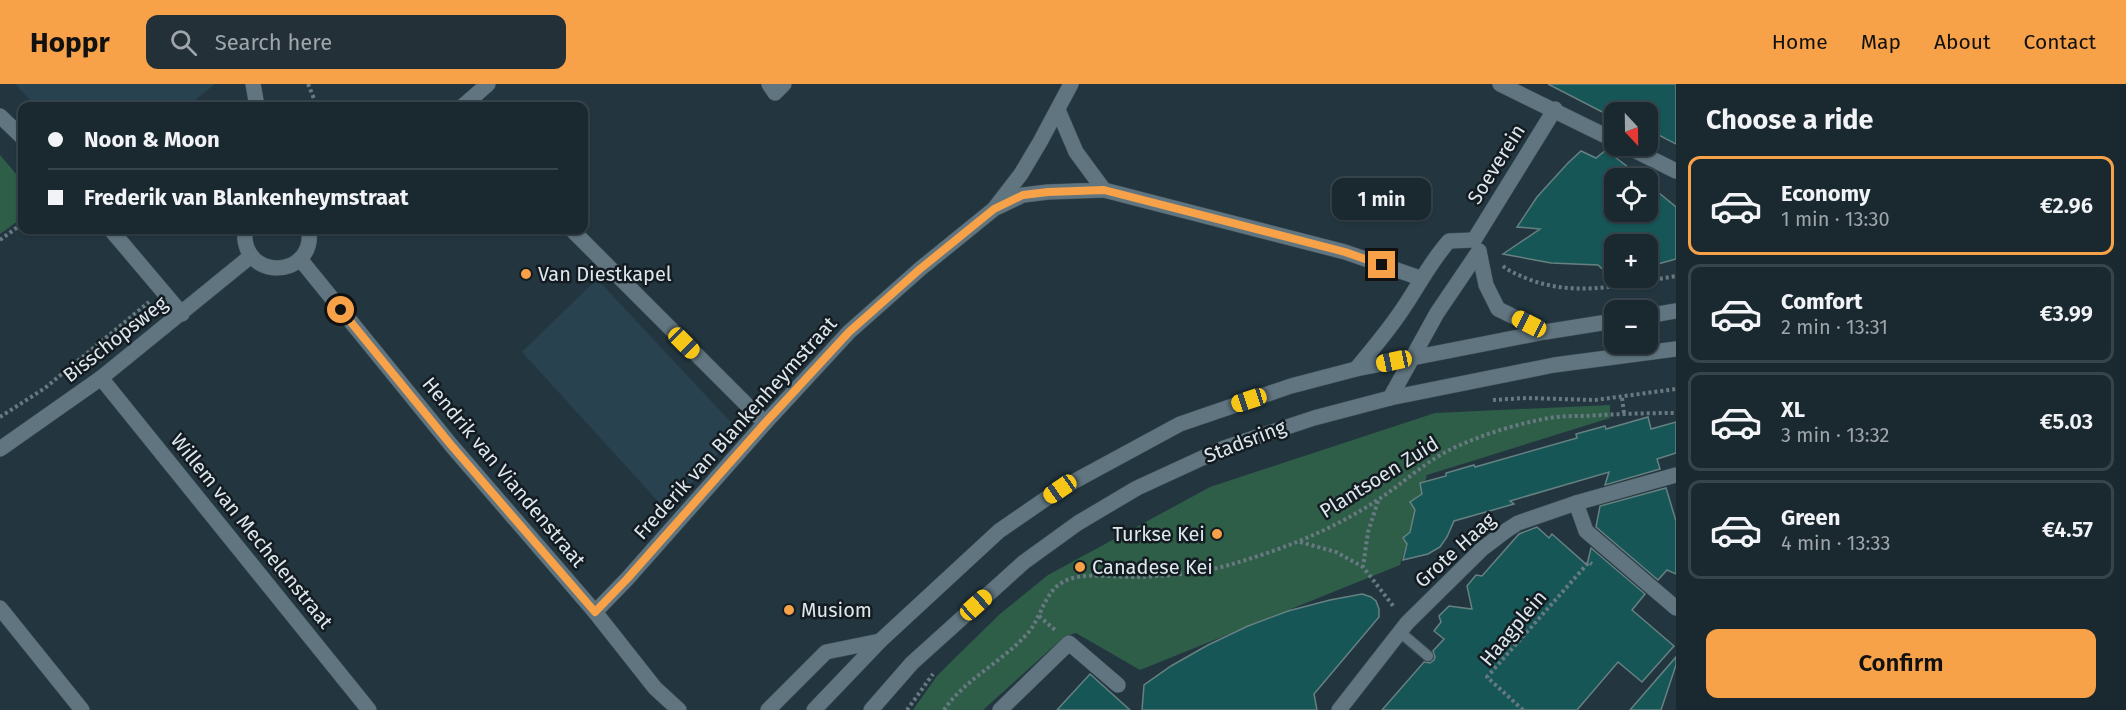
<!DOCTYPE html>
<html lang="en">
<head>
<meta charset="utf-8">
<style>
	:root { --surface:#1a2830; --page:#233038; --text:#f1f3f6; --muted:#9fa6ab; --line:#38444c; --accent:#f7a149 }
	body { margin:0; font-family:"Fira Sans",sans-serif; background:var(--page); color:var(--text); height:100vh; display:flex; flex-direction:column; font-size:22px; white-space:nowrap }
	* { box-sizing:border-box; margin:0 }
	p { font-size:20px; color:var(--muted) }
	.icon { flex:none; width:33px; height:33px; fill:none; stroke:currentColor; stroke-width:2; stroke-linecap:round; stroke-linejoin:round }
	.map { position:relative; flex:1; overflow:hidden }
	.panel { display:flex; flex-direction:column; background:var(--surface); width:450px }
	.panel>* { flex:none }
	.top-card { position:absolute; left:18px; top:18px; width:570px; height:132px; border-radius:12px; box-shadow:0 2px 4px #0004,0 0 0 2px var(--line); display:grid; align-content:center; height:132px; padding:0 30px; background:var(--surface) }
	.needle { width:39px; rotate:158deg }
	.buttons { position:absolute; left:1604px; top:18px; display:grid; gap:12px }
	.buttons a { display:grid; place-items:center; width:54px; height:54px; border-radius:12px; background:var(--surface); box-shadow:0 2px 4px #0004,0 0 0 2px var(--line); font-size:30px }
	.end { position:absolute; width:27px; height:27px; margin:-14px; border:8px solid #f7a149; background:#111; box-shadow:0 0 0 3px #111 }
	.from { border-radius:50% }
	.bubble { position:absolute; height:42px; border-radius:12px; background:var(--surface); box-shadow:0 2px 4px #0004,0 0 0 2px var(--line); font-size:20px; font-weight:600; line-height:42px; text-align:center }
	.car { position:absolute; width:18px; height:36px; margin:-18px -9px; border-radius:8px; box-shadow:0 0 4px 2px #0007; background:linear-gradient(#f5c518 24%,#345 0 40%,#f5c518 0 76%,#345 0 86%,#f5c518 0) }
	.top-card b { display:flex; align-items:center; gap:21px; height:57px; font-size:22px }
	.top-card b+b { border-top:2px solid var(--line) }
	.top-card i { width:15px; height:15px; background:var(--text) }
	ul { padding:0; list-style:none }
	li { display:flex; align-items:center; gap:18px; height:99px; margin:0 12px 9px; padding:0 18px; border:3px solid var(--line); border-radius:12px }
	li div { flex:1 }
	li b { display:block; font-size:22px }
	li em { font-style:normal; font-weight:600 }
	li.active { border-color:var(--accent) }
	li>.icon { width:54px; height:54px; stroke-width:1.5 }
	h2 { padding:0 30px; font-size:27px; line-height:72px }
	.cta { display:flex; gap:12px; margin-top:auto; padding:12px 30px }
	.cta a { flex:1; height:69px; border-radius:12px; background:var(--accent); color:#111; font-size:24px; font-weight:600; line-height:69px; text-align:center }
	header { display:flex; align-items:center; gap:36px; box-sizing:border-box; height:84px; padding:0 30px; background:var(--accent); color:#111 }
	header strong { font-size:28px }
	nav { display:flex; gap:33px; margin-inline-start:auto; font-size:21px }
	.search { width:420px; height:54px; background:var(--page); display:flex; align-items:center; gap:15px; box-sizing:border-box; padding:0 21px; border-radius:12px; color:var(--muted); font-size:22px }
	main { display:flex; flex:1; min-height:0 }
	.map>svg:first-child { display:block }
	.built { fill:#28424f }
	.green { fill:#2e5d48 }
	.building { fill:#165657; stroke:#678181; stroke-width:1.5 }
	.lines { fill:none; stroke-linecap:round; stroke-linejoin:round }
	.service-casing { stroke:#41535a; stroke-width:12 }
	.pedestrian-casing { stroke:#41535a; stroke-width:16 }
	.minor-casing { stroke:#41535a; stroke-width:16 }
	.tertiary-casing { stroke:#41535a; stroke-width:16 }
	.secondary-casing { stroke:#41535a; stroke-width:16 }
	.path { stroke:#687981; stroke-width:4; stroke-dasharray:3 3; stroke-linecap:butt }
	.service { stroke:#607580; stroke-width:10 }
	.pedestrian { stroke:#607580; stroke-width:15 }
	.minor { stroke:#607580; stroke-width:15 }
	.tertiary { stroke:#607580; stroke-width:15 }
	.secondary { stroke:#607580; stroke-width:15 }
	.route { stroke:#f7a149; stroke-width:8 }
	.poi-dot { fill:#f7a149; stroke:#141c21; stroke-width:2 }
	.labels { text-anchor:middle; stroke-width:5; stroke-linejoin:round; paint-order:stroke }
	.street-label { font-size:20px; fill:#dce8ee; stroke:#141c21 }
	.poi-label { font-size:20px; fill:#dce8ee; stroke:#141c21; text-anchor:start }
</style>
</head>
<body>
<header>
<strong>Hoppr</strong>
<div class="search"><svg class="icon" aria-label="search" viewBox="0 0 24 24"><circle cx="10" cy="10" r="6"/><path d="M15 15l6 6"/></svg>Search here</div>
<nav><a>Home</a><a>Map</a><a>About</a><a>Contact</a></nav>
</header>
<main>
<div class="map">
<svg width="1676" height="626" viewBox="0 0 1676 626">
	<rect width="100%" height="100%" fill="#233640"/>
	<g class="built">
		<path d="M 15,0 L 215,0 L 188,22 L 36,22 Z"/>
		<path d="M 597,195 L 739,347 L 666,426 L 522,268 Z"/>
	</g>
	<g class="green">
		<path d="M 0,71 L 22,97 L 22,134 L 0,150 Z"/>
		<path d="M 1610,321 L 1610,334 L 1427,391 L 1400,481 L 1140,586 L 1076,549 L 1065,552 L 983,626 L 913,626 L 937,592 L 959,570 L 1000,530 L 1048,491 L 1210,403 L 1435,329 Z"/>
	</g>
	<g class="building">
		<path d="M 1548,0 L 1676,0 L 1676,60 L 1647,45 L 1647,28 L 1614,27 L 1614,34 Z"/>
		<path d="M 1606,66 L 1642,94 L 1614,94 L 1614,128 L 1647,128 L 1647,99 L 1676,123 L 1676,175 L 1647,183 L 1647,150 L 1638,160 L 1614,160 L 1614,187 L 1610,192 L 1598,181 L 1551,179 L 1503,170 L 1540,145 L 1517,143 L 1537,113 L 1568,79 L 1581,67 L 1596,74 Z"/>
		<path d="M 1648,333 L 1651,345 L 1676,338 L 1676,369 L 1657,375 L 1660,385 L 1605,401 L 1609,388 L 1510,417 L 1514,420 L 1454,437 L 1447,453 L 1440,463 L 1428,470 L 1403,476 L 1407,460 L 1403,454 L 1410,448 L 1415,426 L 1410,418 L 1422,410 L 1420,399 L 1446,392 L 1446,389 L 1474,381 L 1475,383 L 1577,354 L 1576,350 L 1605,342 L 1606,345 Z"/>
		<path d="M 1666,404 L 1676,437 L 1676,490 L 1667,486 L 1658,496 L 1596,443 L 1600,422 Z"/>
		<path d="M 1537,443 L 1549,454 L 1552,450 L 1587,481 L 1591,464 L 1645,510 L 1632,526 L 1674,562 L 1642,598 L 1618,578 L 1577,626 L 1382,626 L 1424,578 L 1430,579 L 1434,576 L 1435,573 L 1433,567 L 1444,555 L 1434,547 L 1441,538 L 1439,532 L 1449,522 L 1472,525 L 1467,502 L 1476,491 L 1482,492 L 1519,450 Z"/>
		<path d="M 1362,510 L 1371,513 L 1376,517 L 1379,525 L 1379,533 L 1314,610 L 1317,626 L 1142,626 L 1144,601 L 1171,582 L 1208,561 L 1248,542 L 1288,527 L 1330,516 Z"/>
		<path d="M 1676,573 L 1676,581 L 1661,626 L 1630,626 Z"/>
		<path d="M 1090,590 L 1130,626 L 1057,626 Z"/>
	</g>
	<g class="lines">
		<defs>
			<path id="service" d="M 1400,548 L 1428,572"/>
			<g id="pedestrian">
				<path d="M 1500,0 L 1614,56"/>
				<path d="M 1626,62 L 1676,87"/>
				<path d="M 1474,156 L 1555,25"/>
			</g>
			<g id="minor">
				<path d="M 769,0 L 775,9 L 784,0"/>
				<path d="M 463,22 L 488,0"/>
				<path d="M 0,32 L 22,53"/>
				<path d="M 1104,106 L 1345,168 L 1420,194"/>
				<path d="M 998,123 L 1023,111 L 1048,108 L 1104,106 L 1076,68 L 1058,26"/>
				<path d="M 111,146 L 182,230"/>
				<path d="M 572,146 L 765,339"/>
				<path d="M 1479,167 L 1486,201 L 1498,225 L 1545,248"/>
				<path d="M 1356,285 C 1372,266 1388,247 1402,226 C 1418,203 1430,178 1449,157 L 1474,156"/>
				<path d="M 101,294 L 369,626"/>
				<path d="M 1390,314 L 1437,229 L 1479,167"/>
				<path d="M 1576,419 L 1586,447 L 1676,524"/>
				<path d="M 0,524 L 82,626"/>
				<path d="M 595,528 L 627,495 L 765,339 L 849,248 L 920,185 L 994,125 L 1021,90 L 1040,58 L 1071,0"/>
				<path d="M 768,626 L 826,568 L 880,557"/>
				<path d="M 1000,626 L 1069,559 L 1118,601"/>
				<path d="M 1339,626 L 1407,539 L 1482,465 L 1507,446 L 1518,439 L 1576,419 L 1676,391"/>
			</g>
			<g id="tertiary">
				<path d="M 253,0 L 257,22"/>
				<path d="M 245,146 C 240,197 315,196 309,146"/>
				<path d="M 300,175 L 451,361 L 595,528 L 655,604 L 679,626"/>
				<path d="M 0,365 L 101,294 L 251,172"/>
			</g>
			<g id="secondary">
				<path d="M 1647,232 L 1676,227"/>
				<path d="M 814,626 L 880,557 L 999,447 L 1060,405 L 1180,340 L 1291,302 L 1356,285 L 1545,248 L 1614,237"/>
				<path d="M 871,626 L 912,579 L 1024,478 L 1078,439 L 1137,404 L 1224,364 L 1314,334 L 1390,314 L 1554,281 L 1676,265"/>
			</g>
		</defs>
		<use href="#service" class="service-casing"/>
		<use href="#pedestrian" class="pedestrian-casing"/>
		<use href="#minor" class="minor-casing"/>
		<use href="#tertiary" class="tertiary-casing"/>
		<use href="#secondary" class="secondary-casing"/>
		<g class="path">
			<path d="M 308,0 L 317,22"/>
			<path d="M 0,156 L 22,140"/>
			<path d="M 1503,182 C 1510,188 1519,191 1528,195 C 1578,214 1625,200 1676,192"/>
			<path d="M 1622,314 L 1624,329"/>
			<path d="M 1493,316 L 1526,314 L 1595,316 L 1676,305"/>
			<path d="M 0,333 L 45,304 L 149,218"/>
			<path d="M 1378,417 L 1368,448 L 1363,483 L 1394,523"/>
			<path d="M 1300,458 L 1336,468 L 1363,483"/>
			<path d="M 1039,532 L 1055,546"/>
			<path d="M 907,626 L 933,590"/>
			<path d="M 944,626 C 965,595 1002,578 1027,550 C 1041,535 1044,508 1063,498 C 1081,487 1118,494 1139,493 C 1169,492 1201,489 1229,481 C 1281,466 1333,446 1379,415 C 1405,398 1429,374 1458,362 C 1487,349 1517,340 1549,334 C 1561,332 1573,332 1585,332 C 1615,330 1646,329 1676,329"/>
			<path d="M 1523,626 L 1487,593 L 1589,478 L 1592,480"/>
		</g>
		<use href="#service" class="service"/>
		<use href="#pedestrian" class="pedestrian"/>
		<use href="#minor" class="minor"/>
		<use href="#tertiary" class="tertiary"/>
		<use href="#secondary" class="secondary"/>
	</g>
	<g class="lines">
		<path class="route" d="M 341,226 L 451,361 L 595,528 L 627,495 L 765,339 L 849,248 L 920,185 L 994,125 L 1023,111 L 1048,108 L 1104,106 L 1345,168 L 1382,181"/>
	</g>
	<g class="poi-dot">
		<circle cx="526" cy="190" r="6"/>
		<circle cx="1217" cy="450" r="6"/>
		<circle cx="1080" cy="483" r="6"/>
		<circle cx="789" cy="526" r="6"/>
	</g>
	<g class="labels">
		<g class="street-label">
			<text transform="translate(1496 80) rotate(-58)" y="7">Soeverein</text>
			<text transform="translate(115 255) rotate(-38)" y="7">Bisschopsweg</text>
			<text transform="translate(735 344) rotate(-48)" y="7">Frederik van Blankenheymstraat</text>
			<text transform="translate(1245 357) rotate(-21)" y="7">Stadsring</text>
			<text transform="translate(504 388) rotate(50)" y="7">Hendrik van Viandenstraat</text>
			<text transform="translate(1379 393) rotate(-32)" y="7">Plantsoen Zuid</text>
			<text transform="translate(252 447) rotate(51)" y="7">Willem van Mechelenstraat</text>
			<text transform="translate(1455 466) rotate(-42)" y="7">Grote Haag</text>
			<text transform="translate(1513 544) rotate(-50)" y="7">Haagplein</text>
		</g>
		<g class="poi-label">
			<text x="538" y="197">Van Diestkapel</text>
			<text x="1205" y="457" text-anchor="end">Turkse Kei</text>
			<text x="1092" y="490">Canadese Kei</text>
			<text x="801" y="533">Musiom</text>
		</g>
	</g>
</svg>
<div class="buttons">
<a><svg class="needle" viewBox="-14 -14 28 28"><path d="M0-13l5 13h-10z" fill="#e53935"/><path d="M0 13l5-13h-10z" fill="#9fa6ab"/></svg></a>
<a><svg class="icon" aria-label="locate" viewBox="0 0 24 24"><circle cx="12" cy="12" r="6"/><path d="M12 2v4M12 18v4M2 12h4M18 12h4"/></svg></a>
<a>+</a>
<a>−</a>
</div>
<i class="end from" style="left:341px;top:226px"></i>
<i class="end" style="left:1382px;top:181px"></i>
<div class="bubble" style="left:1332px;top:94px;width:99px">1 min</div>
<i class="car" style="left:1529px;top:240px;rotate:297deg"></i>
<i class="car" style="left:684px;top:259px;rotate:135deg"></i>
<i class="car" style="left:1394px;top:277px;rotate:258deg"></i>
<i class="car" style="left:1249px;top:316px;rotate:252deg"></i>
<i class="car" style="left:1060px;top:405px;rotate:235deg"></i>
<i class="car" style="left:976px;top:521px;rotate:48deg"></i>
<div class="top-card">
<b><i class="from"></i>Noon &amp; Moon</b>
<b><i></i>Frederik van Blankenheymstraat</b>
</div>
</div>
<section class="panel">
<h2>Choose a ride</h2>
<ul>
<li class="active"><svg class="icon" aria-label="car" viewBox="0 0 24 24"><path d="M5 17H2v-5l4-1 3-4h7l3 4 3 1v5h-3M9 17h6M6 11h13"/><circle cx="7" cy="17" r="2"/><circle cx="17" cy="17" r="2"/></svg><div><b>Economy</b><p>1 min · 13:30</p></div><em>€2.96</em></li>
<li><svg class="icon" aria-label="car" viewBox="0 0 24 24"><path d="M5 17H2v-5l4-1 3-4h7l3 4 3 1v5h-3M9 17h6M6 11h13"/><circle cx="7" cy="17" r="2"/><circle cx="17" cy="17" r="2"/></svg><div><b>Comfort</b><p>2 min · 13:31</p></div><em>€3.99</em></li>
<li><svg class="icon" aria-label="car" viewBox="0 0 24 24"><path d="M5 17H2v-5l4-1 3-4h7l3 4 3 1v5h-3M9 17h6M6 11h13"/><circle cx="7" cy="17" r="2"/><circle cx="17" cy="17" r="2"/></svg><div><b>XL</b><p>3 min · 13:32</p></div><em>€5.03</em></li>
<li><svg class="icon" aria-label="car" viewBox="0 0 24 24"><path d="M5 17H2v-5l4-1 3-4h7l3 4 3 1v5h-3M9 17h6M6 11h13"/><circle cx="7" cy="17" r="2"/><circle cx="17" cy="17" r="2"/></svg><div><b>Green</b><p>4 min · 13:33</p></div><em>€4.57</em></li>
</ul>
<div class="cta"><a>Confirm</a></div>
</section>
</main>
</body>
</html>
